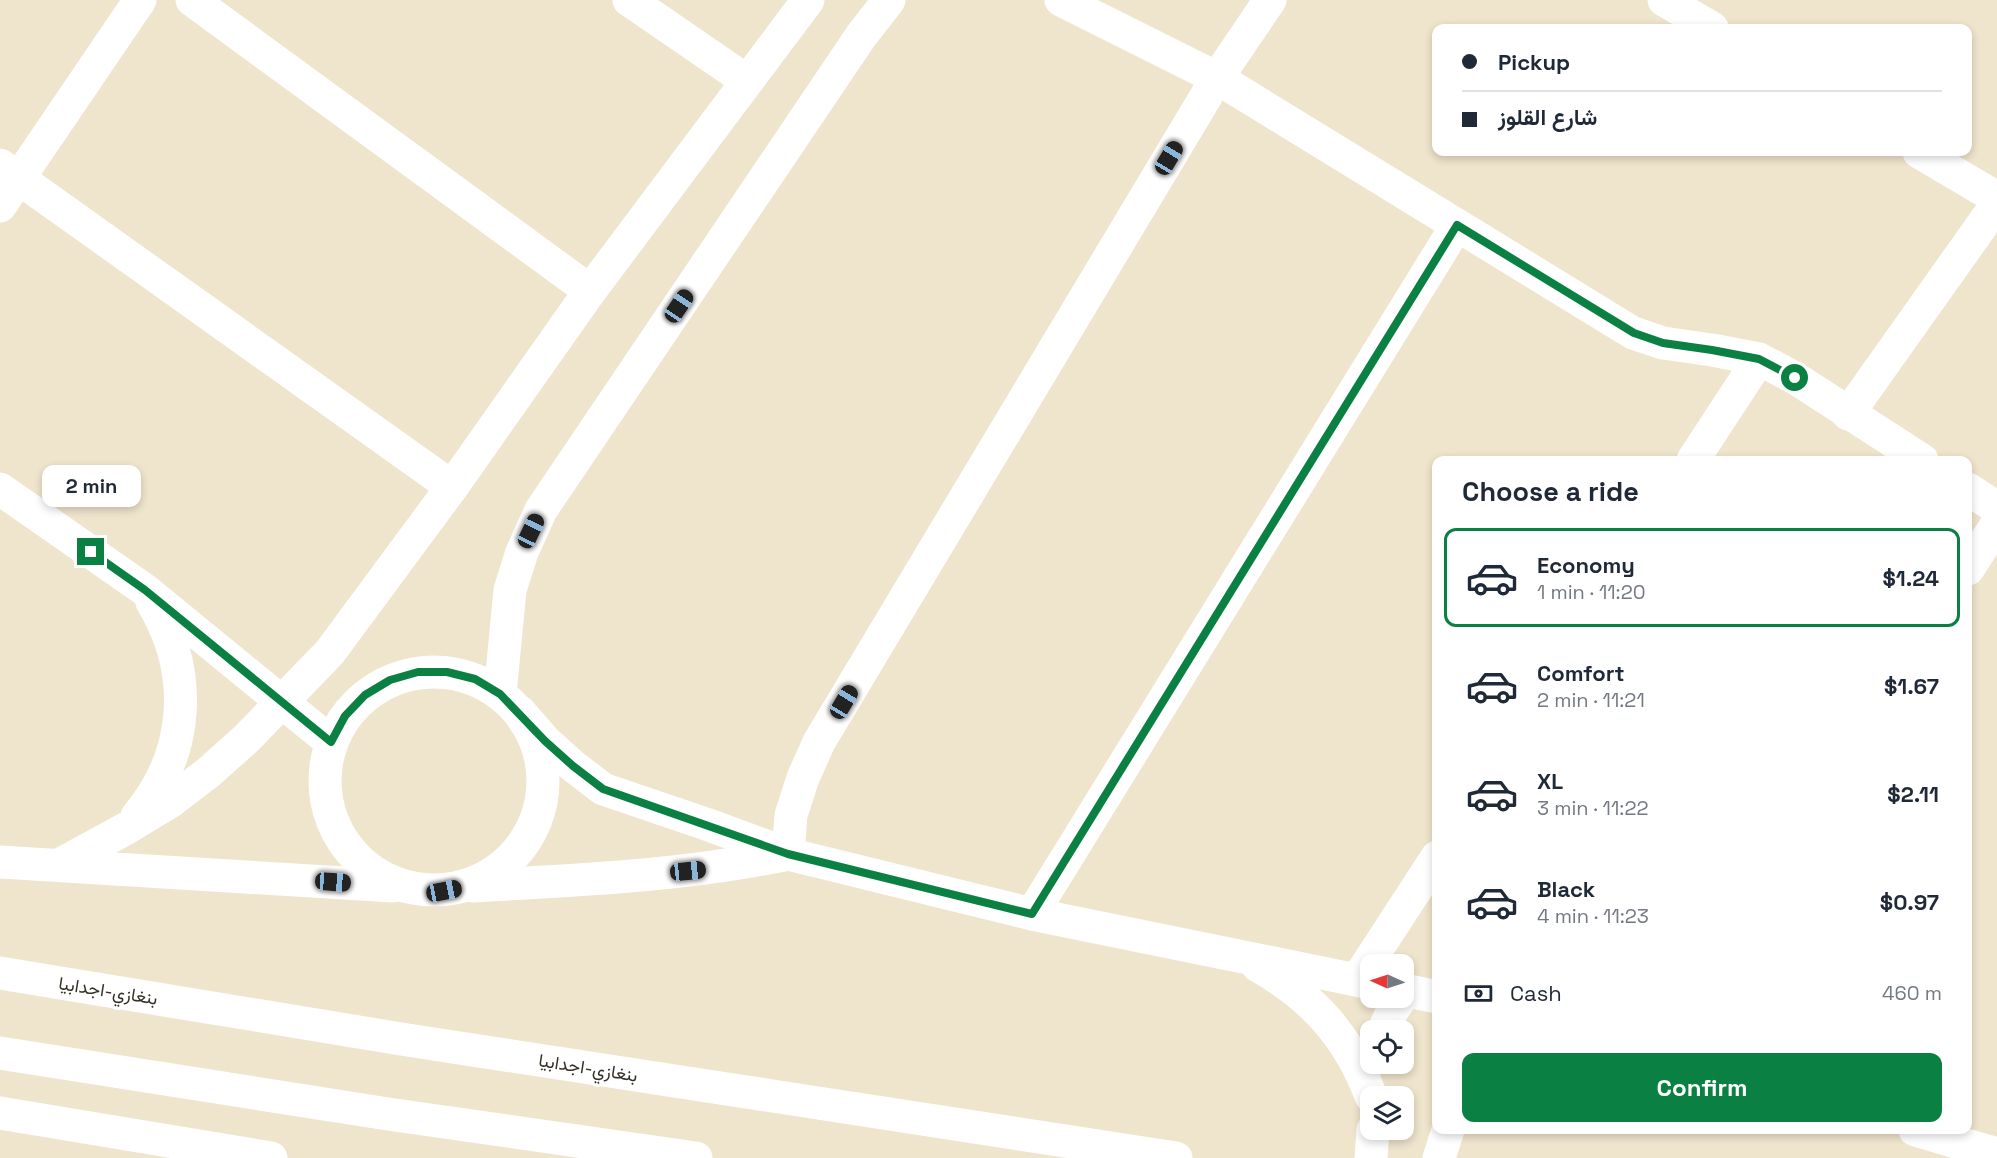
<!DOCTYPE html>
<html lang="en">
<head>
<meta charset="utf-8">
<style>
	:root { --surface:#fff; --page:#f6f6f7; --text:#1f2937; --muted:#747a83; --line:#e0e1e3; --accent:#0b8043 }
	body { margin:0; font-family:"Space Grotesk",Vazirmatn,sans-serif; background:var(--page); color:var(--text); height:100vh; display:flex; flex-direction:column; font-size:22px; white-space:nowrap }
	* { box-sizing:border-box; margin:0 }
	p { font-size:20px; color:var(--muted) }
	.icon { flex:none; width:33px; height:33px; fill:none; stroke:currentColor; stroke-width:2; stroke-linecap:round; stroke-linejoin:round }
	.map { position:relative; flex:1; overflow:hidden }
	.side { position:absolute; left:1432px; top:456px; width:540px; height:678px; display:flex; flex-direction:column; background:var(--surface); border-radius:12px; box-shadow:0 3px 9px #0003 }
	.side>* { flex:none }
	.banner { position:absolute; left:1432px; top:24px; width:540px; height:132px; border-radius:12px; box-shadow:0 3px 9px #0003; display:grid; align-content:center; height:132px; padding:0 30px; background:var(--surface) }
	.needle { width:39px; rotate:273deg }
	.fabs { position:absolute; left:1360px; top:954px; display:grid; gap:12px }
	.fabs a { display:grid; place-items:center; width:54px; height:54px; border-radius:12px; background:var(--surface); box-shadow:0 3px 9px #0003; font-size:30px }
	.end { position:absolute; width:27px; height:27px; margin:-14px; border:8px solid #0b8043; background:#fff; box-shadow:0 0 0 3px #fff }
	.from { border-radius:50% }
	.bubble { position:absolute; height:42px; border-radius:12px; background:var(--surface); box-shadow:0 3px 9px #0003; font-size:20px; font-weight:600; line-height:42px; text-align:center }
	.car { position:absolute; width:18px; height:36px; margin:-18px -9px; border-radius:8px; box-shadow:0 0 4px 2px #0007; background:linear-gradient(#222 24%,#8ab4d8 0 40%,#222 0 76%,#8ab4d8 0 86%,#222 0) }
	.banner b { display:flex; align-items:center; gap:21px; height:57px; font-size:22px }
	.banner b+b { border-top:2px solid var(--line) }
	.banner i { width:15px; height:15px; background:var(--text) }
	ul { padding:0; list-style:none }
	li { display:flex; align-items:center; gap:18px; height:99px; margin:0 12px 9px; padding:0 18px; border:3px solid transparent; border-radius:12px }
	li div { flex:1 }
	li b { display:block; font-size:22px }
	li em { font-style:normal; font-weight:600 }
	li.current { border-color:var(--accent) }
	li>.icon { width:54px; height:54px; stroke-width:1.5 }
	h2 { padding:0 30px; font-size:27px; line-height:72px }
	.pay { display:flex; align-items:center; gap:15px; height:66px; padding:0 30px; font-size:22px }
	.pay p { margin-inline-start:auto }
	.cta { display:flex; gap:12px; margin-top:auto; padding:12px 30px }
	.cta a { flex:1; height:69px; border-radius:12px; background:var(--accent); color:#fff; font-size:24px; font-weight:600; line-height:69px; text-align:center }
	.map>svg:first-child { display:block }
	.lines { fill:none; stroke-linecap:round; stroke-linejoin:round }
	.minor { stroke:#fff; stroke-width:33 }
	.highway { stroke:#fff; stroke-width:33 }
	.route { stroke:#0b8043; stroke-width:8 }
	.labels { text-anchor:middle; stroke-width:6; stroke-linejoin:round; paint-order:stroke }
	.street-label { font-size:18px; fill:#353027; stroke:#fff }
</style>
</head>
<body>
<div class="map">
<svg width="1997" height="1158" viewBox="0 0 1997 1158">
	<rect width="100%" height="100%" fill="#efe4cc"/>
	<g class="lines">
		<g class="minor">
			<path d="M 192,0 L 590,291"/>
			<path d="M 629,0 L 747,81"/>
			<path d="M 1061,0 L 1217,78 L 1633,333 L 1663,343 L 1712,350 L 1759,359 L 1795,378 L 1922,460"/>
			<path d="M 1664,0 L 1712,28"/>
			<path d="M 1919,152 L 1997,198"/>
			<path d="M 0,165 L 452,487"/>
			<path d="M 0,206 L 140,0"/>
			<path d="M 1848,414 L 1997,204"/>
			<path d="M 1693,460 L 1759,359"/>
			<path d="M 0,489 L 145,590 L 331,742"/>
			<path d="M 1968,489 L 1997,508"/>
			<path d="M 1968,569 L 1997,524"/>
			<circle cx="434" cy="781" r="109"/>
			<path d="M 500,694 L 510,590 L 522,552 L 541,510 L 861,36 L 889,0"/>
			<path d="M 520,712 L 545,741 L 573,766 L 603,789 L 706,824 L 788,854 L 1032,914 L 1371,983"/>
			<path d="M 137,816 C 190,753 194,672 152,602"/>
			<path d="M 788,854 L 791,815 L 803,778 L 819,742 L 1217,78 L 1270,0"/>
			<path d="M 0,862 L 393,886"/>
			<path d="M 61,864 L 127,828 L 170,802 L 209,772 L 247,738 L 330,652 L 452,487 L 590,291 L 808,0"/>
			<path d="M 473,886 C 579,880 684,876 788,854"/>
			<path d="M 1032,914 L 1457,225"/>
			<path d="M 1258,966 C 1313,997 1349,1037 1371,1096"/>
			<path d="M 1357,980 L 1437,857"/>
			<path d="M 1404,990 L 1437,997"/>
			<path d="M 1384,1030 L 1392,1011 L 1401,998"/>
			<path d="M 0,1113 L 271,1158"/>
			<path d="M 1915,1130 L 1997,1154"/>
			<path d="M 1371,1158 L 1373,1130"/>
			<path d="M 1439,1158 L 1448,1130"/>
		</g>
		<g class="highway">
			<path d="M 0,973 L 401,1039 L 1176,1158"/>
			<path d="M 0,1053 L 388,1114 L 696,1158"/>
		</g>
	</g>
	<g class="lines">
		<path class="route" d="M 91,552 L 145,590 L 331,742 L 345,716 L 365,695 L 390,680 L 418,672 L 447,672 L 475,679 L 500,694 L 545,741 L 573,766 L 603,789 L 788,854 L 1032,914 L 1457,225 L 1634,333 L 1663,343 L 1712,350 L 1759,359 L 1795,378"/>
	</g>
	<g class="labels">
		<g class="street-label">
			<text transform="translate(108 991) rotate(9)" y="6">بنغازي-اجدابيا</text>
			<text transform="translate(588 1068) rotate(9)" y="6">بنغازي-اجدابيا</text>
		</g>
	</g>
</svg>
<div class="fabs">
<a><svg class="needle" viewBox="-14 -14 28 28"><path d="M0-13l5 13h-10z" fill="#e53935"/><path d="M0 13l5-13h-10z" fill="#747a83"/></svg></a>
<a><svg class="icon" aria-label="locate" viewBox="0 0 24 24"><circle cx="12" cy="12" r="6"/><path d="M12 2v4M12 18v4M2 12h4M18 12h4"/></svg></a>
<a><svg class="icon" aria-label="layers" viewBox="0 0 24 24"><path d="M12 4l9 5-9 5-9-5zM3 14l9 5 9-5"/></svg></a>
</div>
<i class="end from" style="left:1795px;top:378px"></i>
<i class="end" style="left:91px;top:552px"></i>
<div class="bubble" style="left:42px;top:465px;width:99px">2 min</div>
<i class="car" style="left:1169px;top:158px;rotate:31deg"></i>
<i class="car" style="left:679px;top:306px;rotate:34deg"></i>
<i class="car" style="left:531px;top:531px;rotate:25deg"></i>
<i class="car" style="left:844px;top:702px;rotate:31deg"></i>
<i class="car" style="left:688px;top:871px;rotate:84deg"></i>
<i class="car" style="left:333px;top:882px;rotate:94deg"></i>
<i class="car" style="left:444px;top:891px;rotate:79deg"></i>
<div class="banner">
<b><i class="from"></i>Pickup</b>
<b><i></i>شارع القلوز</b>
</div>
<section class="side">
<h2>Choose a ride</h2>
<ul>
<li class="current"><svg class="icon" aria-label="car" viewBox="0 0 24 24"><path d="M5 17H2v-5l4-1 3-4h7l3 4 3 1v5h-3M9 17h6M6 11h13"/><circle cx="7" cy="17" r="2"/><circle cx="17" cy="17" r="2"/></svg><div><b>Economy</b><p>1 min · 11:20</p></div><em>$1.24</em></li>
<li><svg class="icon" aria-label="car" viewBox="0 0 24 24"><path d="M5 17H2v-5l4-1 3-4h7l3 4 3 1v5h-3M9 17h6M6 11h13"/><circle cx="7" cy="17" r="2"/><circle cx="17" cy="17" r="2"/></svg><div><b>Comfort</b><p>2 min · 11:21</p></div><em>$1.67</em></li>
<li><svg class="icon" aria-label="car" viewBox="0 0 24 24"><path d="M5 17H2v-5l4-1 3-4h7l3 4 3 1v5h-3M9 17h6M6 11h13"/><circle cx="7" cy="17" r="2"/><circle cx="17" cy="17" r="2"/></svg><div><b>XL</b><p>3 min · 11:22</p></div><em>$2.11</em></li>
<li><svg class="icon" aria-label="car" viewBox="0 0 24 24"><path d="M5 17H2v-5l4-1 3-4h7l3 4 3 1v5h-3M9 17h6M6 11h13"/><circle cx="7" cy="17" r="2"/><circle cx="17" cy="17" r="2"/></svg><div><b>Black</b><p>4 min · 11:23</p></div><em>$0.97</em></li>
</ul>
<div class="pay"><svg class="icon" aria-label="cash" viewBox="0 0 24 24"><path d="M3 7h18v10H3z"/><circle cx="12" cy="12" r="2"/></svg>Cash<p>460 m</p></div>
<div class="cta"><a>Confirm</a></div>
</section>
</div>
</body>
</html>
